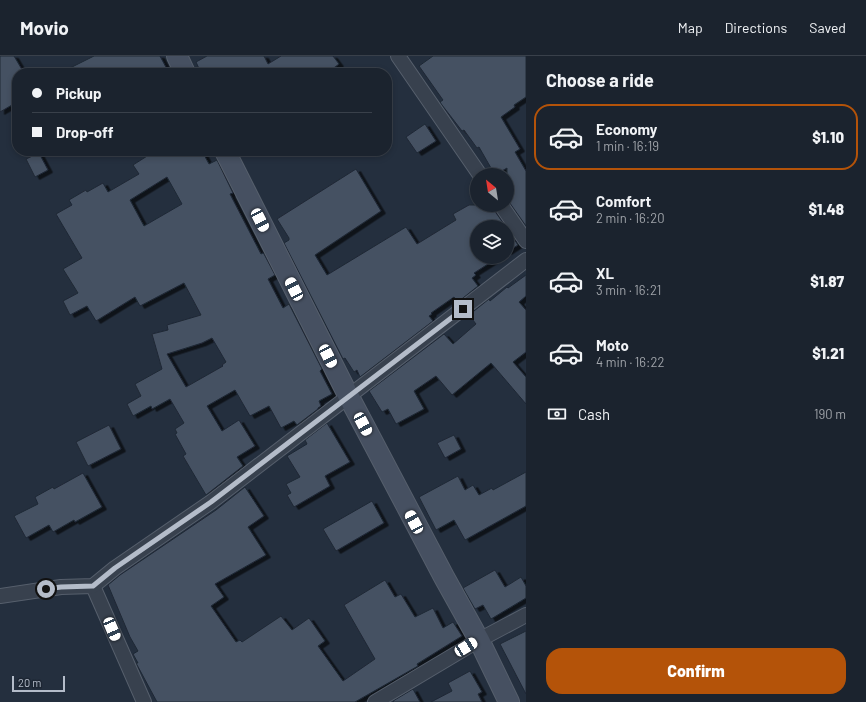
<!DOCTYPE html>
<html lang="en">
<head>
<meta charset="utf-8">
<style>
	:root { --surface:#1b232e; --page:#242b36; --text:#f1f3f6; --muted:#a0a4aa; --line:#39404a; --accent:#b45309 }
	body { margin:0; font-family:Barlow,sans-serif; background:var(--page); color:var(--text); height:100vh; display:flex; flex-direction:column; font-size:15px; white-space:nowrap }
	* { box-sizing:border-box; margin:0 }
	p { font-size:13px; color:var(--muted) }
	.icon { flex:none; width:22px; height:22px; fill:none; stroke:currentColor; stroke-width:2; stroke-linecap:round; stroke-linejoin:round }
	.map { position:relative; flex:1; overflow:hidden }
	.side { display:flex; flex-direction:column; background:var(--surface); width:340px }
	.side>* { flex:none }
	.banner { position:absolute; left:12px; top:12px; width:380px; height:88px; border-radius:16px; box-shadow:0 2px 6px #0003,0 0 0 1px var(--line); display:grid; align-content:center; height:88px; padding:0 20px; background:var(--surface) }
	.needle { width:26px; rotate:330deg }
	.controls { position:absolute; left:470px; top:112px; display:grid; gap:8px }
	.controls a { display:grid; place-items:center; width:44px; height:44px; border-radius:50%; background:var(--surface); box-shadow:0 2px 6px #0003,0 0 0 1px var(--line); font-size:20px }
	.scale { position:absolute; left:12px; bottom:10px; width:53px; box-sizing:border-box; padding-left:4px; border:2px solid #b4bcc9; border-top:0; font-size:11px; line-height:14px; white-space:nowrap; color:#b4bcc9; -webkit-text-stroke:3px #1d2633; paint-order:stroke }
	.end { position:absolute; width:18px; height:18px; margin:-9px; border:5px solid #b4bcc9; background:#111; box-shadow:0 0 0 2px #111 }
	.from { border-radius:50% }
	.car { position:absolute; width:12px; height:24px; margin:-12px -6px; border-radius:5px; box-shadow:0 0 3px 1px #0007; background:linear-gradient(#fff 24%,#345 0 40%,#fff 0 76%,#345 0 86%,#fff 0) }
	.banner b { display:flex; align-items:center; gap:14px; height:38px; font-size:15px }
	.banner b+b { border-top:1px solid var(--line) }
	.banner i { width:10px; height:10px; background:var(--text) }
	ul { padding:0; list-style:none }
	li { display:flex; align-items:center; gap:12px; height:66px; margin:0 8px 6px; padding:0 12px; border:2px solid transparent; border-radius:16px }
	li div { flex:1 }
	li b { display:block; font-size:15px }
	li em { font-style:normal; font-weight:800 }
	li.on { border-color:var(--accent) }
	li>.icon { width:36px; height:36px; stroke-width:1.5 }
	h2 { padding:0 20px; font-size:18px; line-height:48px }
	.pay { display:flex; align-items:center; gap:10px; height:44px; padding:0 20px; font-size:15px }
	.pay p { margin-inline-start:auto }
	.action { display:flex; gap:8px; margin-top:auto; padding:8px 20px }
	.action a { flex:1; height:46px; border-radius:16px; background:var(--accent); color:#fff; font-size:16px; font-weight:800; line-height:46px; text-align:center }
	header { display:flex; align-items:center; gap:24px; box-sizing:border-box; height:56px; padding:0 20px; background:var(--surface); border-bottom:1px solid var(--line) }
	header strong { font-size:19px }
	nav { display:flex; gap:22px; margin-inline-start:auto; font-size:14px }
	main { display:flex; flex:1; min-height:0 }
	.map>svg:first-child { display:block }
	.building { fill:#455162; stroke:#1f2835; fill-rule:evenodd; filter:url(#shadow) }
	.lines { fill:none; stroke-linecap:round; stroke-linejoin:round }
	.street-casing { stroke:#565f6c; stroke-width:16 }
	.secondary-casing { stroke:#565f6c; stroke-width:22 }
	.street { stroke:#38414e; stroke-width:14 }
	.secondary { stroke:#465061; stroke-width:20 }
	.route { stroke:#b4bcc9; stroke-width:5 }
</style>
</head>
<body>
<header>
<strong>Movio</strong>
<nav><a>Map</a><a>Directions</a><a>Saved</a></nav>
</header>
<main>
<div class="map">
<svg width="526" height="646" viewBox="0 0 526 646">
	<defs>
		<filter id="shadow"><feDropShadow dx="4.5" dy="2.5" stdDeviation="0" flood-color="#0009"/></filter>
	</defs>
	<rect width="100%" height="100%" fill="#242f3e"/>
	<g class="building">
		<path d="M 0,0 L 14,0 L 24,17 L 17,17 L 17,46 L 0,56 Z"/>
		<path d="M 94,0 L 160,0 L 169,17 L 60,17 Z"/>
		<path d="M 207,0 L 264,0 L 268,8 L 281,0 L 333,0 L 339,8 L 327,17 L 201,17 L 196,6 Z"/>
		<path d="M 433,0 L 526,0 L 526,41 L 514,49 L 515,51 L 501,61 L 520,93 L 515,96 L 526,115 L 526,170 L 507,143 L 507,112 L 495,119 L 479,91 L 477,92 L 464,74 L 462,75 L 442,49 L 440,46 L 443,44 L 419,10 Z"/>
		<path d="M 425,68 L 436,85 L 417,97 L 406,81 Z"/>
		<path d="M 155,95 L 202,95 L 209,108 L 217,104 L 233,137 L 230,138 L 261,198 L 263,197 L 264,198 L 275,219 L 268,223 L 283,252 L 289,248 L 322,313 L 320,315 L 332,338 L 319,345 L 321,350 L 318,352 L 318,353 L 297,369 L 294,365 L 281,372 L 269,350 L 250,360 L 235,334 L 207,350 L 222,375 L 239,364 L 255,390 L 237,401 L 243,410 L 206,439 L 183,400 L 186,398 L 175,378 L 177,377 L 175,373 L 184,367 L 170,343 L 152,353 L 151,350 L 133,360 L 127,348 L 141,340 L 135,328 L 162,313 L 152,278 L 168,274 L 167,269 L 201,259 L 184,227 L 140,250 L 135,241 L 96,265 L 87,250 L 70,259 L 63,245 L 78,237 L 63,213 L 82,202 L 56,158 L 72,149 L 69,144 L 86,134 L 87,136 L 103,127 L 108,136 L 139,118 L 133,109 ZM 167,121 L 182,148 L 144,170 L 130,144 ZM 212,282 L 226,306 L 222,309 L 223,310 L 186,331 L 167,298 L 202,287 Z"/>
		<path d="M 39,97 L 48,114 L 35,121 L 26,103 Z"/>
		<path d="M 356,113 L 381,155 L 315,199 L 327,219 L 406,171 L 417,188 L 456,164 L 453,158 L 469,149 L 493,149 L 494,154 L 506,171 L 477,171 L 477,201 L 499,201 L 474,217 L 476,219 L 472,222 L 478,230 L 458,246 L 454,241 L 431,257 L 432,258 L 429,260 L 433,265 L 360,321 L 357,314 L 354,316 L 345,302 L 343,303 L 284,187 L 289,184 L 289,182 L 277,163 Z"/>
		<path d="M 507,173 L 518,189 L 507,196 Z"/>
		<path d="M 526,219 L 526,240 L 519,246 L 526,254 L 526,296 L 513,306 L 526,321 L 526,348 L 491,307 L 452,339 L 436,320 L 414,335 L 424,353 L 396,368 L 388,353 L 382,356 L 369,335 L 444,278 L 453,288 L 476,268 L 469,259 L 489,243 L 490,245 L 507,231 L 508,232 Z"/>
		<path d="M 327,367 L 350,406 L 325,420 L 330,430 L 294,451 L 287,439 L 291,437 L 286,428 L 300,421 L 287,400 L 307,388 L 305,384 Z"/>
		<path d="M 109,369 L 121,393 L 88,410 L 76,386 Z"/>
		<path d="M 454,379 L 461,393 L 445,402 L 437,387 Z"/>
		<path d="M 526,416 L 526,450 L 465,484 L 454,464 L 436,474 L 419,441 L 458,420 L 465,434 L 473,429 L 479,439 L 492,432 L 493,434 Z"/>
		<path d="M 83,417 L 102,451 L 75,466 L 74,464 L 53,476 L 49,469 L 26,482 L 14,460 L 38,448 L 35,441 L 53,431 L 54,433 Z"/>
		<path d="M 245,431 L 264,460 L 248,471 L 266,499 L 215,528 L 224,541 L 211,550 L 236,586 L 240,584 L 242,586 L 281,560 L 292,574 L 309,562 L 325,585 L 318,590 L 343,625 L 375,603 L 344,549 L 385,524 L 395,541 L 401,538 L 415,561 L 433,552 L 443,572 L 453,566 L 462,580 L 417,608 L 418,610 L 355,646 L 157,646 L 136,607 L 138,607 L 133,598 L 138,595 L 130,581 L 108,529 L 120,519 L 216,454 Z"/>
		<path d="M 372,445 L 384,467 L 336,495 L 323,473 Z"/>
		<path d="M 495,514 L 505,531 L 521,521 L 526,530 L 526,542 L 491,563 L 483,549 L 475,553 L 463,532 Z"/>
		<path d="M 526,575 L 526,638 L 500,588 Z"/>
		<path d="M 470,615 L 482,636 L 478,638 L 482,646 L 431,646 L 452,635 L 448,627 Z"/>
		<path d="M 413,633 L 420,646 L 394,646 L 393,645 Z"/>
	</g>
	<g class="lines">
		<defs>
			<g id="street">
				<path d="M 398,0 L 480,119"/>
				<path d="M 501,149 L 526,185"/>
				<path d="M 93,530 L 144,646"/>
				<path d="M 0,540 L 61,531 L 93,530 L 115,512 L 211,446 L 526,204"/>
				<path d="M 375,646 L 479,584 L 526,559"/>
			</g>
			<g id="secondary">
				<path d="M 177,0 L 185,17"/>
				<path d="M 225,95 L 349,341 L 444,521 L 479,584 L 509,646"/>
			</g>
		</defs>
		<use href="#street" class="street-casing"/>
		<use href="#secondary" class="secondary-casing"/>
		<use href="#street" class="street"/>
		<use href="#secondary" class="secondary"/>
	</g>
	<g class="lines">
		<path class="route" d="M 46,533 L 61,531 L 93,530 L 115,512 L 211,446 L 463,253"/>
	</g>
</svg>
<div class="controls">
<a><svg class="needle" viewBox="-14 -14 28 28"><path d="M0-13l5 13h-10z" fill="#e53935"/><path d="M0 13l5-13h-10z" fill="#a0a4aa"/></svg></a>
<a><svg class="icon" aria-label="layers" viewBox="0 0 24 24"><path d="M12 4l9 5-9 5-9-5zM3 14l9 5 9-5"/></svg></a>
</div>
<div class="scale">20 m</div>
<i class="end from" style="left:46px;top:533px"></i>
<i class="end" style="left:463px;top:253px"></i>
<i class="car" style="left:260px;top:164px;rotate:153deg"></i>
<i class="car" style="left:294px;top:233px;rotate:333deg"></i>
<i class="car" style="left:328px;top:300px;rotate:153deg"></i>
<i class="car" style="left:363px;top:368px;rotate:152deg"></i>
<i class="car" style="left:414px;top:466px;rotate:332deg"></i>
<i class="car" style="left:112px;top:573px;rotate:157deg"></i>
<i class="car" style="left:466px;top:591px;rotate:59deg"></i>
<div class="banner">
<b><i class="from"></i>Pickup</b>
<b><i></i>Drop-off</b>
</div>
</div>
<section class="side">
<h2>Choose a ride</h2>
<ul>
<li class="on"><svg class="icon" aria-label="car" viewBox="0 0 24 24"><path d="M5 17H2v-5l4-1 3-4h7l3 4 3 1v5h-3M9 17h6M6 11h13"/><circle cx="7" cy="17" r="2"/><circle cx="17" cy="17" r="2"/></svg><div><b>Economy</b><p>1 min · 16:19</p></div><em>$1.10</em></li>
<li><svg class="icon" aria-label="car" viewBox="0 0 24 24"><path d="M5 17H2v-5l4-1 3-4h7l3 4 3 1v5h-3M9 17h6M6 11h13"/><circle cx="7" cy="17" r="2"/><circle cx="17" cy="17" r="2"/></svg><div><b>Comfort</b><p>2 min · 16:20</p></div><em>$1.48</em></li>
<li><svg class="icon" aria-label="car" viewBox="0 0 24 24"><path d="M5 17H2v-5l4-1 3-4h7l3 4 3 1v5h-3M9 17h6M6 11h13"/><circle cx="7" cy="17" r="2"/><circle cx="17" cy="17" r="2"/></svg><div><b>XL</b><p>3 min · 16:21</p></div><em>$1.87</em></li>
<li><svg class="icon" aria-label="car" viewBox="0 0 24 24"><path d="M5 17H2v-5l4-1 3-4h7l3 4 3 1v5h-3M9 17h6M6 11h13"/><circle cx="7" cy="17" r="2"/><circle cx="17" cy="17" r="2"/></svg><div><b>Moto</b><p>4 min · 16:22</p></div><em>$1.21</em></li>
</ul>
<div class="pay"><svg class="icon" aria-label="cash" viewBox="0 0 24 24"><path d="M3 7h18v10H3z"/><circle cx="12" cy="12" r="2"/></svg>Cash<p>190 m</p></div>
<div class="action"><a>Confirm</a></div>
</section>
</main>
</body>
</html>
